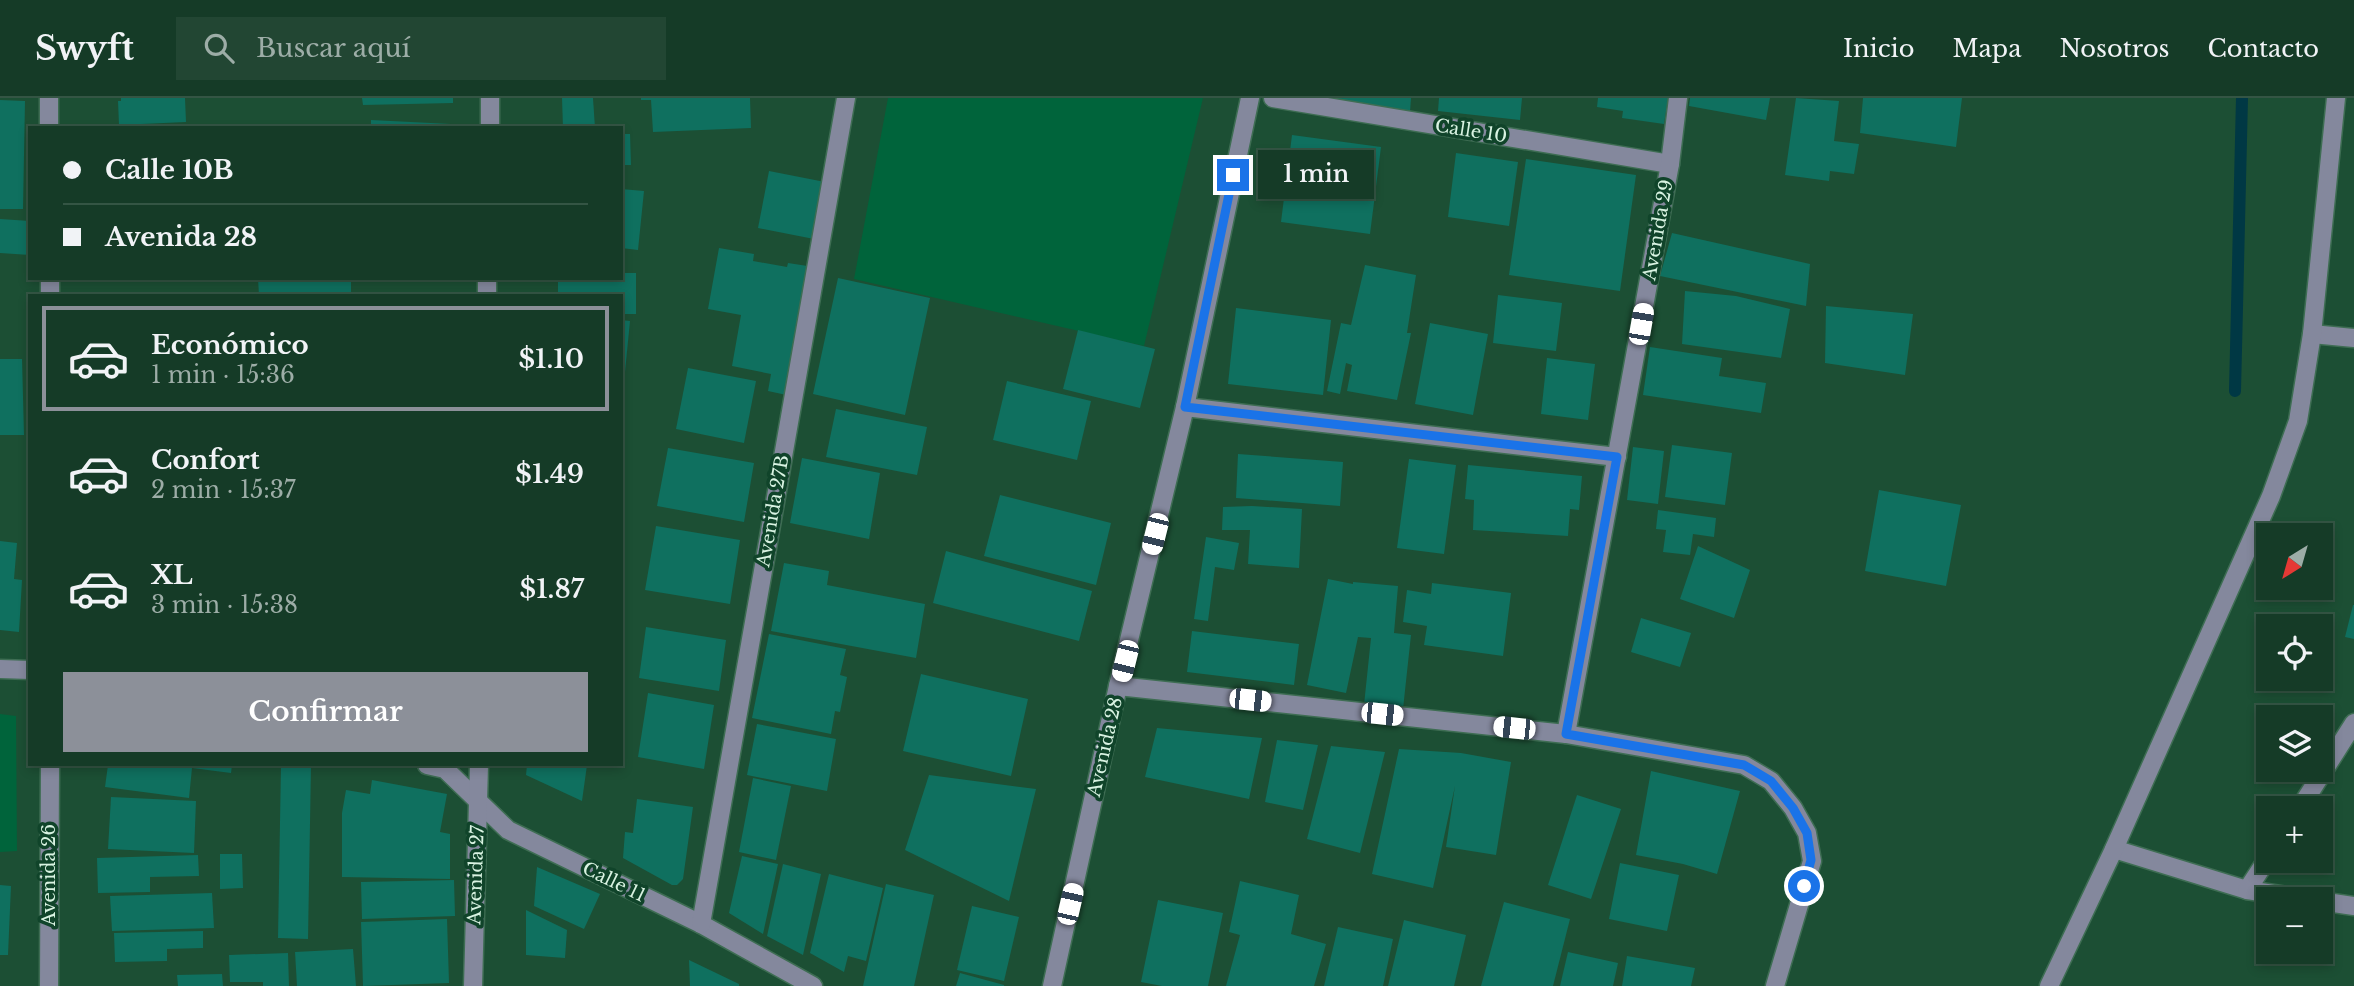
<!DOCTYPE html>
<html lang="es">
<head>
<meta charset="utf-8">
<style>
	:root { --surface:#153b27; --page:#224633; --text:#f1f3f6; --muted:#9dada7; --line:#345544; --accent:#8c9099 }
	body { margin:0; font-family:"Libre Baskerville",serif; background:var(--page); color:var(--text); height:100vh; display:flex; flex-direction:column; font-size:26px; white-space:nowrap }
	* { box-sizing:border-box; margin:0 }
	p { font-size:23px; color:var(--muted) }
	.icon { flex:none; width:38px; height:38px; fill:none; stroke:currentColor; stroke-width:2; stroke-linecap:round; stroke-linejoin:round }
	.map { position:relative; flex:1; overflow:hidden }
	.drawer { position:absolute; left:28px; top:196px; width:595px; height:472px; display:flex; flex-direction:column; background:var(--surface); border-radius:0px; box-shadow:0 4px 10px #0003,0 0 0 2px var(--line) }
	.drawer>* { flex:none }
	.hud { position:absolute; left:28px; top:28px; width:595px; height:154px; border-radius:0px; box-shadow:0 4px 10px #0003,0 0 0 2px var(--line); display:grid; align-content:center; height:154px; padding:0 35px; background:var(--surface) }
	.needle { width:46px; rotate:217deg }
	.buttons { position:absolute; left:2256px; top:425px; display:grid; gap:14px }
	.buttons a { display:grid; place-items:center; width:77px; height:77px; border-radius:0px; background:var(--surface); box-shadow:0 4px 10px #0003,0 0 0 2px var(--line); font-size:35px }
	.end { position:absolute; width:32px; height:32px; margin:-16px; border:9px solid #1a73e8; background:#fff; box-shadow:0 0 0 4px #fff }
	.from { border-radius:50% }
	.bubble { position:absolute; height:49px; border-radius:0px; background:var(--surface); box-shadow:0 4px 10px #0003,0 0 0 2px var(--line); font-size:23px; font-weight:600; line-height:49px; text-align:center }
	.car { position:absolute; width:21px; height:42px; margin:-21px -10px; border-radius:9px; box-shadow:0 0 5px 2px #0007; background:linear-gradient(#fff 24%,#345 0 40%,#fff 0 76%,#345 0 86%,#fff 0) }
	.hud b { display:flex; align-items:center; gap:24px; height:66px; font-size:26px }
	.hud b+b { border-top:2px solid var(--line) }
	.hud i { width:18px; height:18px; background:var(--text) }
	ul { padding:12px 0 0; list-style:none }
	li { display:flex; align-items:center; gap:21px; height:105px; margin:0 14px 10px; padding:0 21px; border:4px solid transparent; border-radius:0px }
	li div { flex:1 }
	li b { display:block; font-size:26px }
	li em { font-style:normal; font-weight:600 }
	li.active { border-color:var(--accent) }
	li>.icon { width:63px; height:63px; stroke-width:1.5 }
	.cta { display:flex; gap:14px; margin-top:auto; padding:14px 35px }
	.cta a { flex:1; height:80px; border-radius:0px; background:var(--accent); color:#fff; font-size:28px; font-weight:600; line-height:80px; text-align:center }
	header { display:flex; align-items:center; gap:42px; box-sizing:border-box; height:98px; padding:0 35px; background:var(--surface); border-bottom:2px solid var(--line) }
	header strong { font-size:33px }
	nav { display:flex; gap:38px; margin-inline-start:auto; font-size:24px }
	.search { width:490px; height:63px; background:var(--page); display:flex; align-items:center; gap:18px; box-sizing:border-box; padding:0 24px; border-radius:0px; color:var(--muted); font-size:26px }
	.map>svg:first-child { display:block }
	.green { fill:#00643b }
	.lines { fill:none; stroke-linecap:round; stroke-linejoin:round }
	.stream { stroke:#003844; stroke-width:12 }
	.building { fill:#0f705f }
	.minor-casing { stroke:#3e6d53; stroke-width:21 }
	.minor { stroke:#84889d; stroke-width:18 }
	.route { stroke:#1a73e8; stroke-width:9 }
	.labels { text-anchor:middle; stroke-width:7; stroke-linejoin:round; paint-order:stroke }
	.street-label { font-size:18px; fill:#d9f3e2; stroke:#10442a }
</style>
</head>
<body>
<header>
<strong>Swyft</strong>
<div class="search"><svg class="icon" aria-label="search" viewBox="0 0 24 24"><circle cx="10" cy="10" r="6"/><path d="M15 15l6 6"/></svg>Buscar aquí</div>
<nav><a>Inicio</a><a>Mapa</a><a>Nosotros</a><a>Contacto</a></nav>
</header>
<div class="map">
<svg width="2354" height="888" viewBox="0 0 2354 888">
	<rect width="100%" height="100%" fill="#1c4f34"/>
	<g class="green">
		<path d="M 888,0 L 1203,0 L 1144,248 L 854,181 Z"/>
		<path d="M 0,616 L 16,618 L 17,753 L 0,754 Z"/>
	</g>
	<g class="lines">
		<path class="stream" d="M 2235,293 L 2242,0"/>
	</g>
	<g class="building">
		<path d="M 121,0 L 185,0 L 186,24 L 119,27 L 118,3 L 121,3 Z"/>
		<path d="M 362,0 L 453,0 L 453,5 L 363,7 Z"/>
		<path d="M 562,0 L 593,0 L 595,30 L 563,30 Z"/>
		<path d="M 641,0 L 750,0 L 751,30 L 653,34 L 651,2 L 641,2 Z"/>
		<path d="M 1327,0 L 1411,0 L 1410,14 L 1326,3 Z"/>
		<path d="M 1439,0 L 1522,0 L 1520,22 L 1438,13 Z"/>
		<path d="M 1598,0 L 1668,0 L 1664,26 L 1622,20 L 1623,13 L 1597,9 Z"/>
		<path d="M 1690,0 L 1770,0 L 1766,22 L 1689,8 Z"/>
		<path d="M 1796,0 L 1839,3 L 1834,43 L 1859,46 L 1854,76 L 1830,73 L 1829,83 L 1785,77 Z"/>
		<path d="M 1863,0 L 1962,0 L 1956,49 L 1860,35 Z"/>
		<path d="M 0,2 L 25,3 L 23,111 L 0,111 Z"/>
		<path d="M 371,22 L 451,26 L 451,30 L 371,30 Z"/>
		<path d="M 621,36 L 630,36 L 631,67 L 621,67 Z"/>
		<path d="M 1292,37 L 1381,49 L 1370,136 L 1281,124 Z"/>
		<path d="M 1456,55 L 1518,64 L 1509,128 L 1448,119 Z"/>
		<path d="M 1526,61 L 1636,77 L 1620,193 L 1509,177 Z"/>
		<path d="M 769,73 L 825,84 L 814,141 L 758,130 Z"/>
		<path d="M 621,91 L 644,93 L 638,152 L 621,150 Z"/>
		<path d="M 0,121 L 30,123 L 30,157 L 0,155 Z"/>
		<path d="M 1672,135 L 1810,166 L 1806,208 L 1660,178 Z"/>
		<path d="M 719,150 L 754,156 L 753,163 L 787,169 L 788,165 L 814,169 L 791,298 L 768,293 L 771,276 L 732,268 L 741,217 L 708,211 Z"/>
		<path d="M 1365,167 L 1416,177 L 1407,235 L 1411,235 L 1397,302 L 1347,293 L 1352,267 L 1346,265 L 1340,296 L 1327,293 L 1341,225 L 1351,227 Z"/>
		<path d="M 621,175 L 636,175 L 636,216 L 621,216 L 621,198 L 558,198 L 558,180 L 621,180 Z"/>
		<path d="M 258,180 L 351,180 L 351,198 L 259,198 Z"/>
		<path d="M 371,180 L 437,180 L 437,183 L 371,184 Z"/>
		<path d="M 838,180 L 930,200 L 905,317 L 813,296 Z"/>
		<path d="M 1685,193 L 1736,198 L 1790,211 L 1781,260 L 1682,246 Z"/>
		<path d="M 1498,197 L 1562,205 L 1556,253 L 1493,245 Z"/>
		<path d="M 1826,208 L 1913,216 L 1905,277 L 1825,265 Z"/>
		<path d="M 1236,210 L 1331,222 L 1323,297 L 1228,286 Z"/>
		<path d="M 621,222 L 630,223 L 625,274 L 621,273 Z"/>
		<path d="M 1430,225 L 1488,236 L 1473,317 L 1415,306 Z"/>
		<path d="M 1078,232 L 1155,251 L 1140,310 L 1063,291 Z"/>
		<path d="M 1650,249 L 1722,260 L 1719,278 L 1766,285 L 1761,315 L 1643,297 Z"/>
		<path d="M 1547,260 L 1595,266 L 1588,322 L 1541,316 Z"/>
		<path d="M 0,261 L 22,261 L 24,337 L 0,337 Z"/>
		<path d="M 688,270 L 756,283 L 744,345 L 676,331 Z"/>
		<path d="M 1007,283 L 1091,303 L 1077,362 L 993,342 Z"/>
		<path d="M 836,311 L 927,329 L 917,377 L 826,359 Z"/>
		<path d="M 1672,347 L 1732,355 L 1725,407 L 1665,399 Z"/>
		<path d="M 1633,349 L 1664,353 L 1658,406 L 1627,402 Z"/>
		<path d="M 668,350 L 754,365 L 744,424 L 657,408 Z"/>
		<path d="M 1238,356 L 1343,364 L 1340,408 L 1236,400 Z"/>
		<path d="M 802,360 L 880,375 L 869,441 L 790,425 Z"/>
		<path d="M 1409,361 L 1456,367 L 1444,456 L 1397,450 Z"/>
		<path d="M 1468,367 L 1582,378 L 1579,412 L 1570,411 L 1568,438 L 1473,432 L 1474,402 L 1465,401 Z"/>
		<path d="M 1879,392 L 1961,407 L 1946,488 L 1865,473 Z"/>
		<path d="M 1000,397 L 1111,425 L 1096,487 L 984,458 Z"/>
		<path d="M 1252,408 L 1302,411 L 1299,470 L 1248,466 L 1250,432 L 1222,432 L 1223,409 Z"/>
		<path d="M 1658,412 L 1716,420 L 1714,439 L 1693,436 L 1690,457 L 1663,454 L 1666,432 L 1656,431 Z"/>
		<path d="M 656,428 L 740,442 L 730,506 L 645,492 Z"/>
		<path d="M 1206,439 L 1239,445 L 1234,472 L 1215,469 L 1208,523 L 1194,521 Z"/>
		<path d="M 0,443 L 17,445 L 14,481 L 22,482 L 19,534 L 0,532 Z"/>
		<path d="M 1698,448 L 1750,472 L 1734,520 L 1680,501 Z"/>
		<path d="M 946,453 L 1092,493 L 1079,543 L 933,505 Z"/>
		<path d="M 784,465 L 829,473 L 827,487 L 925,506 L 916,560 L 771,533 Z"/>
		<path d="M 1328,481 L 1353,486 L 1353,484 L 1398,488 L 1394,535 L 1411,537 L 1403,611 L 1364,607 L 1371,540 L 1358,539 L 1346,595 L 1307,587 Z"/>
		<path d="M 1432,485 L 1511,495 L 1503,558 L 1424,547 L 1427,528 L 1403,524 L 1407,492 L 1431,496 Z"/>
		<path d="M 2353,507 L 2354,507 L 2354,541 L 2345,539 Z"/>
		<path d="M 1641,520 L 1691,535 L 1680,569 L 1631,554 Z"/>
		<path d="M 646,529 L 726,542 L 719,593 L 639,580 Z"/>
		<path d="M 1192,533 L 1299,546 L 1294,587 L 1187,574 Z"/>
		<path d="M 769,536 L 846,551 L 840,577 L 847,579 L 840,614 L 835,613 L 831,636 L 752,620 Z"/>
		<path d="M 921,576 L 1028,601 L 1011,678 L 903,653 Z"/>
		<path d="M 648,595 L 714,607 L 704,671 L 638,659 Z"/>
		<path d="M 757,626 L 836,641 L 827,693 L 747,677 Z"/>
		<path d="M 1157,630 L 1262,640 L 1249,701 L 1145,679 Z"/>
		<path d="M 1277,642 L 1318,647 L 1303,712 L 1265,704 Z"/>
		<path d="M 1331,648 L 1385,654 L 1360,755 L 1307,741 Z"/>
		<path d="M 1399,651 L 1461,655 L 1511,664 L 1496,757 L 1446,749 L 1455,688 L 1433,790 L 1372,776 Z"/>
		<path d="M 108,667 L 232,667 L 231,675 L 192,670 L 189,700 L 105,689 Z"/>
		<path d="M 281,667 L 311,667 L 308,841 L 278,840 Z"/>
		<path d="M 527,667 L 587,667 L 582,703 L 526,677 Z"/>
		<path d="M 1651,673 L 1740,693 L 1717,776 L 1683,766 L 1636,757 Z"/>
		<path d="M 929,677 L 1036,691 L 1009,803 L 905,752 Z"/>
		<path d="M 753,680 L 791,688 L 776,762 L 739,754 Z"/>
		<path d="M 372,682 L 447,696 L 440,734 L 450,736 L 450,781 L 342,779 L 342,715 L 346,692 L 370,696 Z"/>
		<path d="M 1577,697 L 1621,711 L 1591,801 L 1548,787 Z"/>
		<path d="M 111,699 L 196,703 L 194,755 L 108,751 Z"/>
		<path d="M 637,701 L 693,709 L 683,781 L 677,787 L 672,787 L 623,760 L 625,734 L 633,735 Z"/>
		<path d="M 220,756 L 242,756 L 243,790 L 220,791 Z"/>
		<path d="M 198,757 L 199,778 L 150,779 L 150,794 L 98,795 L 97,760 Z"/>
		<path d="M 742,758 L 778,766 L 763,836 L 729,815 Z"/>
		<path d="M 1620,765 L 1679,777 L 1667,833 L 1609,821 Z"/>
		<path d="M 783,766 L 821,776 L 803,857 L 767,838 Z"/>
		<path d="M 537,769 L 600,796 L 584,831 L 534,808 Z"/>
		<path d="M 829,776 L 883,790 L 866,863 L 848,858 L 844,874 L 810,855 Z"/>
		<path d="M 454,782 L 455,818 L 362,821 L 361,784 Z"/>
		<path d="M 1240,783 L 1299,797 L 1291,836 L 1326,846 L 1314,888 L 1226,888 L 1240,837 L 1229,834 Z"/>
		<path d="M 886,786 L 934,797 L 914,888 L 863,888 Z"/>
		<path d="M 0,787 L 11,788 L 8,857 L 0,857 Z"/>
		<path d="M 212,795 L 214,830 L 112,833 L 110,798 Z"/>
		<path d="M 1158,802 L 1223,815 L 1208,888 L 1162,888 L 1141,884 Z"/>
		<path d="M 1504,804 L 1570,821 L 1553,888 L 1481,888 Z"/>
		<path d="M 972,808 L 1019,819 L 1004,883 L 957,872 Z"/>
		<path d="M 526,812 L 567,832 L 565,860 L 526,857 Z"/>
		<path d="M 447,821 L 449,885 L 363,888 L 361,824 Z"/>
		<path d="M 1404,822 L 1466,837 L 1454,888 L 1388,888 Z"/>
		<path d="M 1338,829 L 1393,841 L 1383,888 L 1324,888 Z"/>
		<path d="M 203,833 L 203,850 L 167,851 L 167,863 L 115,864 L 114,835 Z"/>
		<path d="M 353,851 L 356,888 L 297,888 L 295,854 Z"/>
		<path d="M 1568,854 L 1618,865 L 1613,888 L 1560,888 Z"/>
		<path d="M 288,855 L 289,888 L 263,888 L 263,884 L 230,884 L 229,857 Z"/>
		<path d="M 1627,858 L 1695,870 L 1691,888 L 1622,888 Z"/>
		<path d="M 689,862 L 739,886 L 739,888 L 690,888 Z"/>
		<path d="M 960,875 L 1004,887 L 1004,888 L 956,888 Z"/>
		<path d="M 222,876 L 223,888 L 178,888 L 177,877 Z"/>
	</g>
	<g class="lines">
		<defs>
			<g id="minor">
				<path d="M 49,0 L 49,30"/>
				<path d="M 1273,0 L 1670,66"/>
				<path d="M 490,30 L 490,0"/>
				<path d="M 50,180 L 50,198"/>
				<path d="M 487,198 L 487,180"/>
				<path d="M 2312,236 L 2354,240"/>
				<path d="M 1185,309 L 1617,359"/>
				<path d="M 0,571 L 30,572"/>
				<path d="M 1118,588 L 1566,636 L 1744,667 L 1771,683 L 1793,710 L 1807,735 L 1812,763 L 1775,888"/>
				<path d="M 1566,636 L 1670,66 L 1678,0"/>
				<path d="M 427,667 L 445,671 L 508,732 L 701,826 L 813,888"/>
				<path d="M 2300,710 L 2354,625"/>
				<path d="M 2114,751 L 2247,792 L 2313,802"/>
				<path d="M 2247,792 L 2268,760"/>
				<path d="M 2320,803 L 2354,808"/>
				<path d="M 701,826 L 846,0"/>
				<path d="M 49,888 L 50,667"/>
				<path d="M 473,888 L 479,667"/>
				<path d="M 1052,888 L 1118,588 L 1185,309 L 1250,0"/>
				<path d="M 2049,888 L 2114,751 L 2271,398 L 2298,323 L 2312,236 L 2336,0"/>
			</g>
		</defs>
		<use href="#minor" class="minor-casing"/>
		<use href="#minor" class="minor"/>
	</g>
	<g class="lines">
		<path class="route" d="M 1233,77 L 1185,309 L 1617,359 L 1566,636 L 1744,667 L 1771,683 L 1793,710 L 1807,735 L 1811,762 L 1804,788"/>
	</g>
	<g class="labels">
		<g class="street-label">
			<text transform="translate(1471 33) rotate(9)" y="6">Calle 10</text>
			<text transform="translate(1658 132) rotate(-80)" y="6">Avenida 29</text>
			<text transform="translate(773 413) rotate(-80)" y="6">Avenida 27B</text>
			<text transform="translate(1105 649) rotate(-77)" y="6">Avenida 28</text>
			<text transform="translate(49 777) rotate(-90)" y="6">Avenida 26</text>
			<text transform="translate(476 777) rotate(-88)" y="6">Avenida 27</text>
			<text transform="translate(614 784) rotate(26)" y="6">Calle 11</text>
		</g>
	</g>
</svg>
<div class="buttons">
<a><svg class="needle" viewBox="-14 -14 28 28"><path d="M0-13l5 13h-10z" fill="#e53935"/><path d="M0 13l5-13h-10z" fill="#9dada7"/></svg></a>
<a><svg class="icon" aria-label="locate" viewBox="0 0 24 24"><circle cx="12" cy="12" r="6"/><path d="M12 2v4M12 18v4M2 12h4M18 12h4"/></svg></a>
<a><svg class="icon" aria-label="layers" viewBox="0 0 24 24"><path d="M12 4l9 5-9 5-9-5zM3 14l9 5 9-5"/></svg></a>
<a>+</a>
<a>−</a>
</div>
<i class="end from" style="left:1804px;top:788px"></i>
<i class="end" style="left:1233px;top:77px"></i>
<div class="bubble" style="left:1258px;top:52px;width:116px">1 min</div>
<i class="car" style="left:1641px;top:226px;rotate:10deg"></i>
<i class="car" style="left:1155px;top:436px;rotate:194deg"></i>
<i class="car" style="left:1125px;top:563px;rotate:194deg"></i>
<i class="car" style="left:1250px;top:602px;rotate:96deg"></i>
<i class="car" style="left:1382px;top:616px;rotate:96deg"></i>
<i class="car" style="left:1514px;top:630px;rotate:276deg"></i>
<i class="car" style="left:1070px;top:806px;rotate:13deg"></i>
<div class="hud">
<b><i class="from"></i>Calle 10B</b>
<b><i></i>Avenida 28</b>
</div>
<section class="drawer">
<ul>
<li class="active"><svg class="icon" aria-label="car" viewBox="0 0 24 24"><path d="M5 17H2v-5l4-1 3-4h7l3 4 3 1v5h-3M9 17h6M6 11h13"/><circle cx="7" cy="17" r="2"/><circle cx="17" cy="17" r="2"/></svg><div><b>Económico</b><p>1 min · 15:36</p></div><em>$1.10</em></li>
<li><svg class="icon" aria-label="car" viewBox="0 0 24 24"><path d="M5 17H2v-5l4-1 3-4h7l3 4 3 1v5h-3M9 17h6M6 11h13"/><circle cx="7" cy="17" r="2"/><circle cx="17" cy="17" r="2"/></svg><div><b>Confort</b><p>2 min · 15:37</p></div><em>$1.49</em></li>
<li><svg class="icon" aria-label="car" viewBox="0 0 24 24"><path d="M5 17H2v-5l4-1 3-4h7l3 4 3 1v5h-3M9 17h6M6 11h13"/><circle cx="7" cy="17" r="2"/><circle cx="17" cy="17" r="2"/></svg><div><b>XL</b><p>3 min · 15:38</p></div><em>$1.87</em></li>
</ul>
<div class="cta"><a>Confirmar</a></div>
</section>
</div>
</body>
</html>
